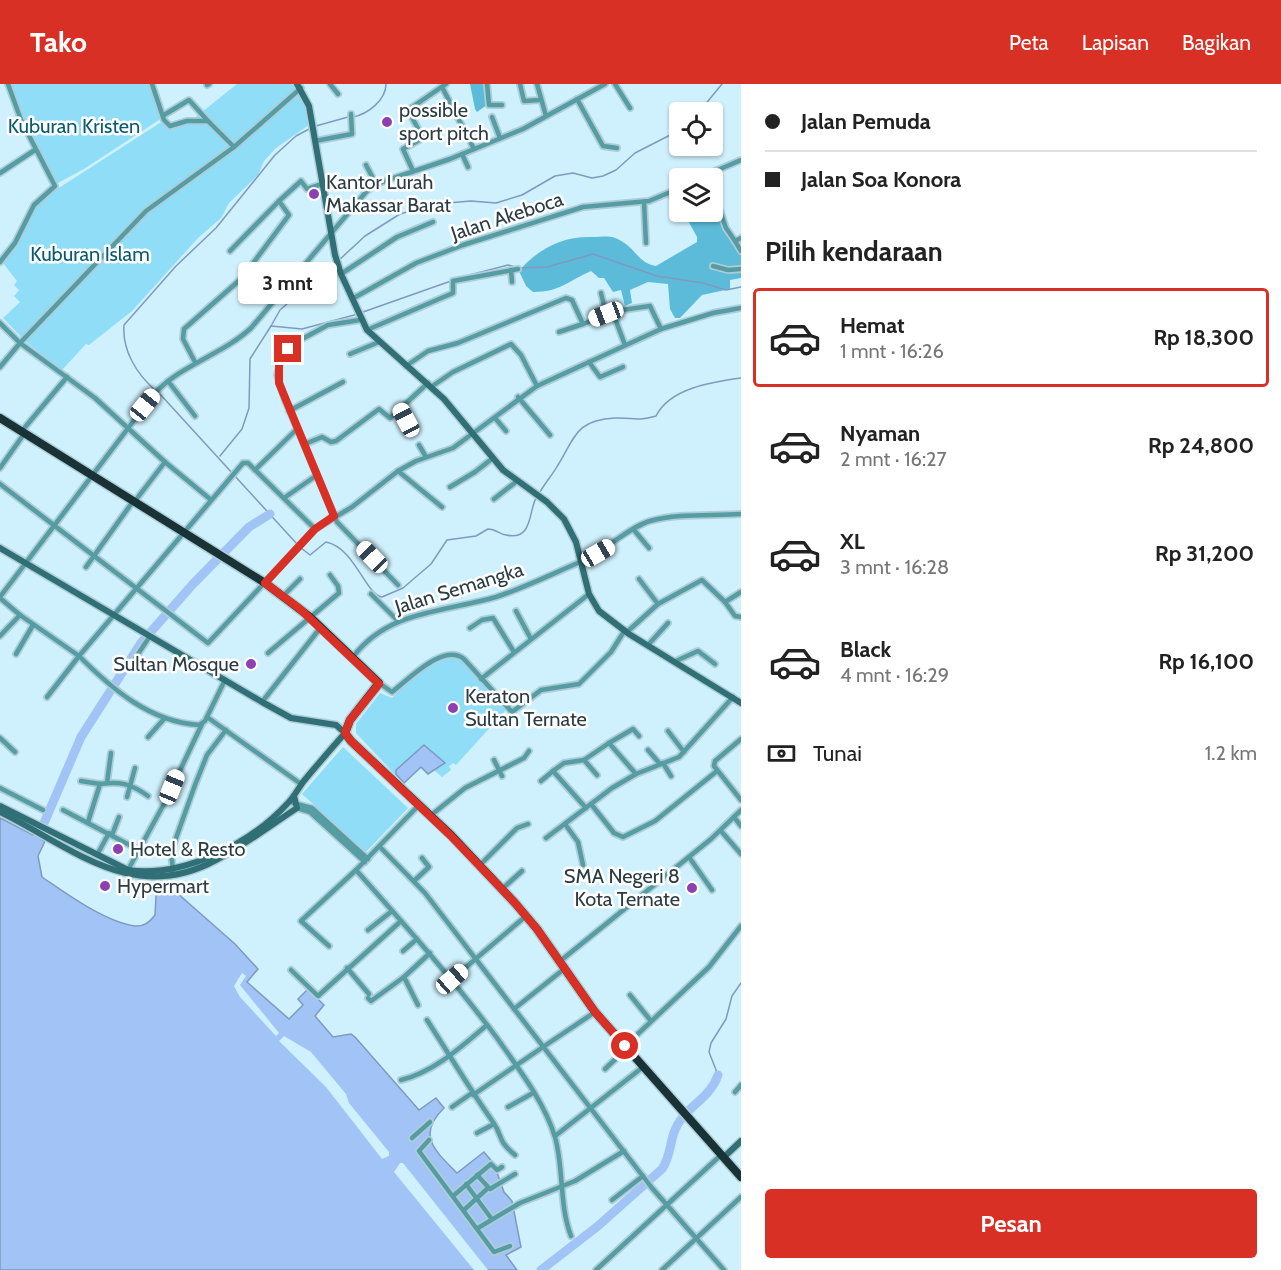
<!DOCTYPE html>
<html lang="id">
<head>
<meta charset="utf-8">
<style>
	:root { --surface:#fff; --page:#f6f6f6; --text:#222; --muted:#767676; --line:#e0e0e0; --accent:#d93025 }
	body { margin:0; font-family:Cabin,sans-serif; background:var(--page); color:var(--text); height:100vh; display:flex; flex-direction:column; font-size:22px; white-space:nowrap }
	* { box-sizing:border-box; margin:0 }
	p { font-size:20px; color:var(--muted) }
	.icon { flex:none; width:33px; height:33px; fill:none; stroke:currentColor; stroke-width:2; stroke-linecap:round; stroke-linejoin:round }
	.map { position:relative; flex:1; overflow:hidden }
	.side { display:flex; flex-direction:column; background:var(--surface); width:540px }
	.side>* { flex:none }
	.hud { display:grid; align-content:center; height:132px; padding:0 24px; background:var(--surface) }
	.tools { position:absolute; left:669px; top:18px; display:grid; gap:12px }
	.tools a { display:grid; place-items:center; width:54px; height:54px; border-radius:6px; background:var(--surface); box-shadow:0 2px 4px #0004; font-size:30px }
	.end { position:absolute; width:27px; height:27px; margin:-14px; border:8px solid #d93025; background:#fff; box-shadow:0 0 0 3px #fff }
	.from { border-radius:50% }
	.bubble { position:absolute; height:42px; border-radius:6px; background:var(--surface); box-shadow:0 2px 4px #0004; font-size:20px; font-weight:700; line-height:42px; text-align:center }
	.car { position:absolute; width:18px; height:36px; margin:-18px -9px; border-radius:8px; box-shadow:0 0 4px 2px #0007; background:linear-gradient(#fff 24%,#345 0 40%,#fff 0 76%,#345 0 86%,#fff 0) }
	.hud b { display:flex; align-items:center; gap:21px; height:57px; font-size:22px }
	.hud b+b { border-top:2px solid var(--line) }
	.hud i { width:15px; height:15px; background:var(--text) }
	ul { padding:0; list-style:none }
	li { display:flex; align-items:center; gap:18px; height:99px; margin:0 12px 9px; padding:0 12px; border:3px solid transparent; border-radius:6px }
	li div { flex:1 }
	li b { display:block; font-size:22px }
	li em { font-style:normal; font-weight:700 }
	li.on { border-color:var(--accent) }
	li>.icon { width:54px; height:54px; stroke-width:1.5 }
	h2 { padding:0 24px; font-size:27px; line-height:72px }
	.pay { display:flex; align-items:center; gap:15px; height:66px; padding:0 24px; font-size:22px }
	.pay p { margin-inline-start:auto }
	.action { display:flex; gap:12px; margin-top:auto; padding:12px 24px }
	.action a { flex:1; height:69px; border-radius:6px; background:var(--accent); color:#fff; font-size:24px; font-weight:700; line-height:69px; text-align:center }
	header { display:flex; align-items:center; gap:36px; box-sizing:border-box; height:84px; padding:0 30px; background:var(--accent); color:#fff }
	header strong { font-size:28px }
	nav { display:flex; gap:33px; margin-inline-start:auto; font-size:21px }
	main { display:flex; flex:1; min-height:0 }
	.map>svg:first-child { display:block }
	.green { fill:#90ddf8 }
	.forest { fill:#5cbbd9 }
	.water { fill:#a2c3f5; stroke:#7f9ac0; stroke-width:1.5 }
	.pier { fill:#cff1fd }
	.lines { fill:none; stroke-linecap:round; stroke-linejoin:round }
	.stream { stroke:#7f9ac0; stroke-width:1.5 }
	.river { stroke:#a2c3f5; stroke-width:9 }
	.street-casing { stroke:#aecdd8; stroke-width:8 }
	.secondary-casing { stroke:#aecdd8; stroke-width:9 }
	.highway-casing { stroke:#aecdd8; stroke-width:11 }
	.street { stroke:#569ca3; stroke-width:4.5 }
	.secondary { stroke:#306f75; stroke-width:6 }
	.highway { stroke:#193235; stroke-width:8 }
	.route { stroke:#d93025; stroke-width:8 }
	.poi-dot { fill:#8e40b1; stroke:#fff; stroke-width:2 }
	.labels { text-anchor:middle; stroke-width:5; stroke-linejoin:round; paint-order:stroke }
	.poi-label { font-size:20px; fill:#2c3c43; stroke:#fff; text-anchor:start }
	.park-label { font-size:20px; fill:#085a6f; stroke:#fff }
	.street-label { font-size:20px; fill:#2c3c43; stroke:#fff }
</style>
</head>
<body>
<header>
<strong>Tako</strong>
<nav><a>Peta</a><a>Lapisan</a><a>Bagikan</a></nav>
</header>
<main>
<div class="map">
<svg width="741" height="1186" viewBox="0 0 741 1186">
	<rect width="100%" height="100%" fill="#cff1fd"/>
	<g class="green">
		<path d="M 10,0 L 149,0 L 162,34 L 84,85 L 56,100 L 24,36 Z"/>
		<path d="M 237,0 L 292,0 L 306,21 L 309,41 L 276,64 L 264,77 L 258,91 L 229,119 L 221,134 L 198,154 L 132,227 L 89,261 L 86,260 L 62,286 L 25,257 L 3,234 L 20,218 L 14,212 L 19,206 L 14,201 L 17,197 L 3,179 L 16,164 L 40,116 L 163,37 L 174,43 L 192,36 Z"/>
		<path d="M 455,572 L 468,581 L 506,626 L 456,681 L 453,679 L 449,682 L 451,686 L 442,693 L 434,686 L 428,691 L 421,684 L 404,700 L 356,649 L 356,640 L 380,609 L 392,614 C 411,596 429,579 455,572 Z"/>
		<path d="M 343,663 L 408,724 L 366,768 L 302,710 Z"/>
	</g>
	<g class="forest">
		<path d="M 470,0 L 488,0 L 490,19 L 477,28 L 475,25 Z"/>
		<path d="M 713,123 L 733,158 L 739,158 L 741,162 L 741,194 L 730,196 L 730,205 L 702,211 L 680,234 L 675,234 L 670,225 L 668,200 L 648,198 L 630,206 L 632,219 L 625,222 L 621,206 L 613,208 L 604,194 L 599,194 L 591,187 C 568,197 560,208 533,208 L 526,202 L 519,187 C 538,165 562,152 592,153 C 605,153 611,150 623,158 C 636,166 639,179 656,182 L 697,158 L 697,153 L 685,131 L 687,128 L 712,128 Z"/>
	</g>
	<g class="water">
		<path d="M 424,661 L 445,679 L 428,690 L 421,683 L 404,699 L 396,690 L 396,686 Z"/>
		<path d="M 0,734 L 45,757 L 38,772 L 42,793 C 67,810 105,838 135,842 C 144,843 150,838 155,831 L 156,812 L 168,801 L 235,860 L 258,885 L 247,898 L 289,935 L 303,921 L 298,915 L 308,905 L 324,921 L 315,932 L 333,953 L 351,950 L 355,953 L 419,1026 L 436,1014 L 444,1024 C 416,1051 435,1067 457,1089 L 484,1068 L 494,1080 L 504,1108 L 512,1117 L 521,1163 L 506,1171 L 517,1186 L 0,1186 Z"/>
	</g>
	<g class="pier">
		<path d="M 242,889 L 246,892 L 240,901 L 279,949 L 276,952 L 240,913 L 234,902 Z"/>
		<path d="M 284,952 L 311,968 L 346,1010 L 349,1019 L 389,1068 L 389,1072 L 382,1075 L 326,1003 L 279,957 Z"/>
		<path d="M 400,1079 L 403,1079 L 488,1186 L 474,1186 L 394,1088 Z"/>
	</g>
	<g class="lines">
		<g class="stream">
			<path d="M 699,28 L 722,0"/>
			<path d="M 353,33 C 368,30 386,16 386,0"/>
			<path d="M 316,42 L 348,33"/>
			<path d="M 338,177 L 365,152 L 400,130 L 435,120 L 471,117 L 496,119 L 522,111 L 555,92 L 573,89 L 592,94 L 603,92 L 616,86 L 635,69 L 680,46"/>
			<path d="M 519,184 L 547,183 L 593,170 L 657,192 L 703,199 L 726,206 L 741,203"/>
			<path d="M 462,193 L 508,181 L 515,183"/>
			<path d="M 363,228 L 451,197"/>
			<path d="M 271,242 L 280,226 L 334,179"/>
			<path d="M 155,306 C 137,290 122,267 124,241 L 176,182 L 216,144 L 275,71 L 296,52 L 311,44"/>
			<path d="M 159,309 L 297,460"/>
			<path d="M 220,372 L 242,345 L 249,324 L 250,275 L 271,242 L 302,245 L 358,230"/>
			<path d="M 540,408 C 545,399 553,390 558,381 C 575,354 575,336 615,334 C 633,333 635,338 656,332 C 670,304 712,298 741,294"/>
			<path d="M 301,464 L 310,471 L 326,458 C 355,464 365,510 382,513 L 403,504 L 431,480 L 447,456 L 476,452 L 488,445 C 496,445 499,450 506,451 C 534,457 528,426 537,412"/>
			<path d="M 718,991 L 709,968 L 711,959 L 726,935 L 732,912 L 741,899"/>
		</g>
		<g class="river">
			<path d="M 38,753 L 81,653 L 141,559 L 193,500 L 249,443 L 270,430"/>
			<path d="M 541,1186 L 598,1142 L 662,1085 C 673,1070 668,1051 682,1034 C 694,1019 712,1010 718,991"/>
		</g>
		<defs>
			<g id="street">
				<path d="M 152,0 L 164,36 L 170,42 L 187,37 L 208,37 L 234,63"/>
				<path d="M 330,0 L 338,10"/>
				<path d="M 487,0 L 489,21 L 502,21"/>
				<path d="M 520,0 L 524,17 L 540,16"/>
				<path d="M 537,0 L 546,32"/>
				<path d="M 615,0 L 630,24"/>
				<path d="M 207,1 L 209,0"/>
				<path d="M 442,3 L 474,65"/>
				<path d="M 577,15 L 603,62 L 617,64"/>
				<path d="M 164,31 L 189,16 L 208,37"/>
				<path d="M 492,33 L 500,54"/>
				<path d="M 315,57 L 352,50 L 351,30"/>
				<path d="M 462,70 L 468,83"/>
				<path d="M 366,81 L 376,100"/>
				<path d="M 413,87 L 403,65 L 423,54 L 408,26 L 446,0"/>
				<path d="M 0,89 L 35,66"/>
				<path d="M 699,94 L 741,76"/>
				<path d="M 712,104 L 726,144 L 735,157 L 741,154"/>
				<path d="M 670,109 L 679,130"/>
				<path d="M 644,118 L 646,159"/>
				<path d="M 735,157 L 741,167"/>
				<path d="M 230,167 L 279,117"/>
				<path d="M 0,178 L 15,159 L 34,121 L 55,102 L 21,36 L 8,0"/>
				<path d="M 713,182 L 728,186 L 741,185"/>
				<path d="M 511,186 L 512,198"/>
				<path d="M 341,190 L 397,153 L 433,138"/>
				<path d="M 601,209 L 606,230"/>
				<path d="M 352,215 L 416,179 L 463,161 L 583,123 L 649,117 L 680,104"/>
				<path d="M 613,229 L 625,261"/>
				<path d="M 360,236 L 328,241 L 302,255 L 283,269 L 277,291 L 285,316 L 337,438 L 398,501"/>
				<path d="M 0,239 L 20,259 L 95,314 L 165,378 L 210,415"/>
				<path d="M 367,246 L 453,209 L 453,197 L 518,185"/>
				<path d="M 559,248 L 583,240"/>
				<path d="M 350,270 L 379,258"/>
				<path d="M 195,278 L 183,255 L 184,245 L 242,194 L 289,131 L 279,117 L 301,97 L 307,105 L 322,100"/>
				<path d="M 589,278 L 600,293 L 623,283"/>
				<path d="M 406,282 L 428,267 L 458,259 L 566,214 L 572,216 L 583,240 L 622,226 L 650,222 L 661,245"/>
				<path d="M 0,283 L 20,259 L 146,127 L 234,63 L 301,4"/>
				<path d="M 168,297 L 195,332"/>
				<path d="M 431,303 L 453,288 L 511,260 L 521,271 L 537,302"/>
				<path d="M 518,313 L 550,351"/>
				<path d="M 400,325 L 412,347"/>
				<path d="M 289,327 L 343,298"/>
				<path d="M 495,334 L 506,347"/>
				<path d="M 21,348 L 67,293"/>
				<path d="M 305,360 L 322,353 L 331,358 L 336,357 L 379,325 L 390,334 L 428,299"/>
				<path d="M 419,361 L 426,373"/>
				<path d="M 0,384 L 24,350"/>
				<path d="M 255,386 L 297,345"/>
				<path d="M 398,387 L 442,423"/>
				<path d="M 0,400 L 208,559 L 315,445 L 352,423 L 398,387 L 416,377 L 453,364 L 537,302 L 661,245 L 713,229 L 741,224"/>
				<path d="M 450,403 L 475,388 L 493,374"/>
				<path d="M 284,414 L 317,391"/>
				<path d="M 494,415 L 517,397"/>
				<path d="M 135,417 L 165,378"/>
				<path d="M 634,446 L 649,464"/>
				<path d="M 86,483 L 134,416"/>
				<path d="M 639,495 L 658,520"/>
				<path d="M 371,510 L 398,537"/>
				<path d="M 283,512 L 300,495"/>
				<path d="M 0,513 L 154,310 C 182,280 222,271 251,244 L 366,108 L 376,100 L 450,75 L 523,45 L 605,0"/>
				<path d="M 0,514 L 20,531 L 79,572 L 243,379 L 248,379 L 315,445"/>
				<path d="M 725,518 L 735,532 L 741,533"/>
				<path d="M 516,527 L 531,555"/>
				<path d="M 470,544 L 482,536 L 493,534 L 514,568"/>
				<path d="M 627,548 L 658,520 L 702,496 L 725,518 L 741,508"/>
				<path d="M 0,552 L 20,531"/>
				<path d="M 648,561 L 668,539"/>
				<path d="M 268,569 L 339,509 L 338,502 L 330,491"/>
				<path d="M 16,570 L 33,541"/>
				<path d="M 353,573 C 388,526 445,528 496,513 C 524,504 552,490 580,478 C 604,468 627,444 650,437 C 678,429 712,432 741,430"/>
				<path d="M 134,576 L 150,552"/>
				<path d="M 676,577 L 698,567 L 715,580"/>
				<path d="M 481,595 L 589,510"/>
				<path d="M 379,599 L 392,608 C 408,596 444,558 464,575 L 512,628 L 541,606 L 579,600 L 611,568 L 625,546"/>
				<path d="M 47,613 L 79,572 C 112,605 150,638 199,641 L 205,637 L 224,598"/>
				<path d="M 262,618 L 321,543"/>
				<path d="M 207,633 L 301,700"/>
				<path d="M 668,647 L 684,668"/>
				<path d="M 148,653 L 164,635"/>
				<path d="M 0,654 L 15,668"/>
				<path d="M 741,655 L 715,677 L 714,682 L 741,716"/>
				<path d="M 609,659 L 633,645 L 639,652"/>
				<path d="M 648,666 L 660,680"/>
				<path d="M 494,676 L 502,692"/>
				<path d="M 584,676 L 597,691"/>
				<path d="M 663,679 L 671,692"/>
				<path d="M 81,697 L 100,700"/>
				<path d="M 541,697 L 553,687"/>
				<path d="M 107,699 L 111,669"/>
				<path d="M 0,704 L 43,726"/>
				<path d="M 127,713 L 135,684"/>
				<path d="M 293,719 L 312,724 L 368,775"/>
				<path d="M 591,720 L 614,749 L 623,753 L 655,737 L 717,687"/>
				<path d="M 297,724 L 310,728 L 365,778"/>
				<path d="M 586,724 L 553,687 L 564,679 L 584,676 L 609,659 L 636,690"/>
				<path d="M 63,726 L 139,766"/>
				<path d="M 430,732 L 465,704 L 524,674 L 529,667"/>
				<path d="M 734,733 L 741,742"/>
				<path d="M 88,738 L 100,700 C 121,697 131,700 148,712"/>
				<path d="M 565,740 L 578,758 L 583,781"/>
				<path d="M 721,747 L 741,770"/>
				<path d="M 112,751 L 119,733"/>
				<path d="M 546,754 L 612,704 L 636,690 L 679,673 L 733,613"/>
				<path d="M 380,763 L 425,809 L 652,1104 L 724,1186"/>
				<path d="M 97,771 L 109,749"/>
				<path d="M 689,773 L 712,806"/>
				<path d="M 480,781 L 517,744 L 528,740"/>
				<path d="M 128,786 L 165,718 L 202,640"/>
				<path d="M 173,786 L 171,768 L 195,701 L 207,671 L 226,646"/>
				<path d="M 356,786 C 405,841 453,895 497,954 C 518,984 544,1017 555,1053 C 564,1085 559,1121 571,1152"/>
				<path d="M 414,797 L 429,783 L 422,774"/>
				<path d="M 502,805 L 522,787"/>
				<path d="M 368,846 L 392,827"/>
				<path d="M 329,862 L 301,837 L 356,786 L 418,722"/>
				<path d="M 403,867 L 417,855"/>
				<path d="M 559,878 L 711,755 L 741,726"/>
				<path d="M 347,884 L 369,910"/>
				<path d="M 291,886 L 318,912 L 401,837"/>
				<path d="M 452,895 L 526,832"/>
				<path d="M 630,911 L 651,937"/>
				<path d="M 368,914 L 371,917 L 404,893"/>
				<path d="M 418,921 L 404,893 L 430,869"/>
				<path d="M 514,925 L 564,885"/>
				<path d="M 427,936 C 449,970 469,1004 493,1038 C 504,1054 496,1055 515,1071"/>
				<path d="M 625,962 L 709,883 L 741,842"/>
				<path d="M 543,963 L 595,928"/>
				<path d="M 605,985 L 627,964"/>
				<path d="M 401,996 C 434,988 461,963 487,941"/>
				<path d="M 735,1008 L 741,1001"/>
				<path d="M 473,1011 L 543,963"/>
				<path d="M 452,1023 L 472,1009"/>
				<path d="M 508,1023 L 533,1009"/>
				<path d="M 477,1049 L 494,1040"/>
				<path d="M 555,1052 L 643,983"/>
				<path d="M 412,1054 L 430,1038"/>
				<path d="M 429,1056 L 419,1067 L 494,1168 L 510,1162"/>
				<path d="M 477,1091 L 490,1105 L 515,1090"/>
				<path d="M 466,1100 L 491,1134"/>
				<path d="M 453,1112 L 491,1080 L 497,1086 L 502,1083"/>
				<path d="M 612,1116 L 643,1092"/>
				<path d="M 464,1126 L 488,1104"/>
				<path d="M 478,1144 L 520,1119 L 575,1097 L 624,1067"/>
				<path d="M 596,1186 L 721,1071"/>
				<path d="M 662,1186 L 741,1113"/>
			</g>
			<g id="secondary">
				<path d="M 297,0 L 309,22 L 335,171 L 341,190 L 367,246 L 444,315 L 503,386 L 547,418 L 564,435 L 576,458 L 589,510 L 599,527 L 629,550 L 741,619"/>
				<path d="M 0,464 L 262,618 L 291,634 L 336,641 L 345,649 C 331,665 317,681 303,698 C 298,705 294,713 287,720 C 250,760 183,794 128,786 L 0,722"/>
				<path d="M 0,728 C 73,764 133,821 216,776 C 245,761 271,741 297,724 L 294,712"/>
				<path d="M 723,1074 L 741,1057"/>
			</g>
			<path id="highway" d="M 0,334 L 265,499 L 310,533 L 379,599 L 350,636 L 345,649 L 351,657 L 451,751 L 515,819 L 537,845 L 595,928 L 741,1093"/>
		</defs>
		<use href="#street" class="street-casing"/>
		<use href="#secondary" class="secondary-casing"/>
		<use href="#highway" class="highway-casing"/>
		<use href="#street" class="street"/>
		<use href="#secondary" class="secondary"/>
		<use href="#highway" class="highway"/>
	</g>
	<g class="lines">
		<path class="route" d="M 288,265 L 279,279 L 279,299 L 334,432 L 315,445 L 265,499 L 300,525 L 379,600 L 350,636 L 345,649 L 351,657 L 451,752 L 515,819 L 537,845 L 595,928 L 625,962"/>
	</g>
	<g class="poi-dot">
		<circle cx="387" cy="38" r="6"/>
		<circle cx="314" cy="110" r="6"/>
		<circle cx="251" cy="580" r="6"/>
		<circle cx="453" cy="624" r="6"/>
		<circle cx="118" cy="765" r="6"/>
		<circle cx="105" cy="802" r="6"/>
		<circle cx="692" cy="804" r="6"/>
	</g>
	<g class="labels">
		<g class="poi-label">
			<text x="399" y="33">possible<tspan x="399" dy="23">sport pitch</tspan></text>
			<text x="326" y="105">Kantor Lurah<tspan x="326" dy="23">Makassar Barat</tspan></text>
			<text x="239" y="587" text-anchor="end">Sultan Mosque</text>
			<text x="465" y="619">Keraton<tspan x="465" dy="23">Sultan Ternate</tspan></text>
			<text x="130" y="772">Hotel &amp; Resto</text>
			<text x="680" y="799" text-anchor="end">SMA Negeri 8<tspan x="680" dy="23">Kota Ternate</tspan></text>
			<text x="117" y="809">Hypermart</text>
		</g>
		<g class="park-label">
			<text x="74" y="49">Kuburan Kristen</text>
			<text x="90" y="177">Kuburan Islam</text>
		</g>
		<g class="street-label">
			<text transform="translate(507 132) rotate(-18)" y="7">Jalan Akeboca</text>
			<text transform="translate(459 504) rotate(-17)" y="7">Jalan Semangka</text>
		</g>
	</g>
</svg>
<div class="tools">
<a><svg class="icon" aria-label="locate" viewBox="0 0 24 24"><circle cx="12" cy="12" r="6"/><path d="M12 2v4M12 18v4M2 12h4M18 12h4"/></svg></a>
<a><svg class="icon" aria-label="layers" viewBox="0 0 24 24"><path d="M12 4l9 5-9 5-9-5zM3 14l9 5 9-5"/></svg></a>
</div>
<i class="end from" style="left:625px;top:962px"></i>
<i class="end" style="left:288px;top:265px"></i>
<div class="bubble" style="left:238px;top:178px;width:99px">3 mnt</div>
<i class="car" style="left:606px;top:230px;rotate:249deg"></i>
<i class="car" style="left:145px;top:321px;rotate:39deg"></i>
<i class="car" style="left:406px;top:336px;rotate:332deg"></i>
<i class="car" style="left:598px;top:469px;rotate:60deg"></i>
<i class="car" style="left:372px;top:473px;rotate:316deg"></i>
<i class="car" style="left:172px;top:703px;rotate:22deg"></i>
<i class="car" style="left:452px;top:895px;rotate:49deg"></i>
</div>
<section class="side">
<div class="hud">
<b><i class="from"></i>Jalan Pemuda</b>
<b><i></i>Jalan Soa Konora</b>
</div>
<h2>Pilih kendaraan</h2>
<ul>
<li class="on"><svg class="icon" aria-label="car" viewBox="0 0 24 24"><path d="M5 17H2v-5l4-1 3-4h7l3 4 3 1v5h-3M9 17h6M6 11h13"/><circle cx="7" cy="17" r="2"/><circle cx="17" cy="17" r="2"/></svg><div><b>Hemat</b><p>1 mnt · 16:26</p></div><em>Rp 18,300</em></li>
<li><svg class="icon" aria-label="car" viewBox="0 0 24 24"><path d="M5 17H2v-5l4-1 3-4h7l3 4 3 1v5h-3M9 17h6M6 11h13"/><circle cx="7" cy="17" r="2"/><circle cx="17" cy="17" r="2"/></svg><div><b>Nyaman</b><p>2 mnt · 16:27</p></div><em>Rp 24,800</em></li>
<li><svg class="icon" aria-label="car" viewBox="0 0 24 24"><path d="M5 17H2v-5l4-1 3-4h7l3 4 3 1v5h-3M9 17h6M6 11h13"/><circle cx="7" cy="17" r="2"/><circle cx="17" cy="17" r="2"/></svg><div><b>XL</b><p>3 mnt · 16:28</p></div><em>Rp 31,200</em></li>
<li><svg class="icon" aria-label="car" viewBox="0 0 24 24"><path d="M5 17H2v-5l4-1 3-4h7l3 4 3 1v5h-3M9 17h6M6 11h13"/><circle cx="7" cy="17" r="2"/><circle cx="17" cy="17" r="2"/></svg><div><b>Black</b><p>4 mnt · 16:29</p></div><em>Rp 16,100</em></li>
</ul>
<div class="pay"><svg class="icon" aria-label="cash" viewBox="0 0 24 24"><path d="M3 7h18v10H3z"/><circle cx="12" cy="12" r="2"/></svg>Tunai<p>1.2 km</p></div>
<div class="action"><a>Pesan</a></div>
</section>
</main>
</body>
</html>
